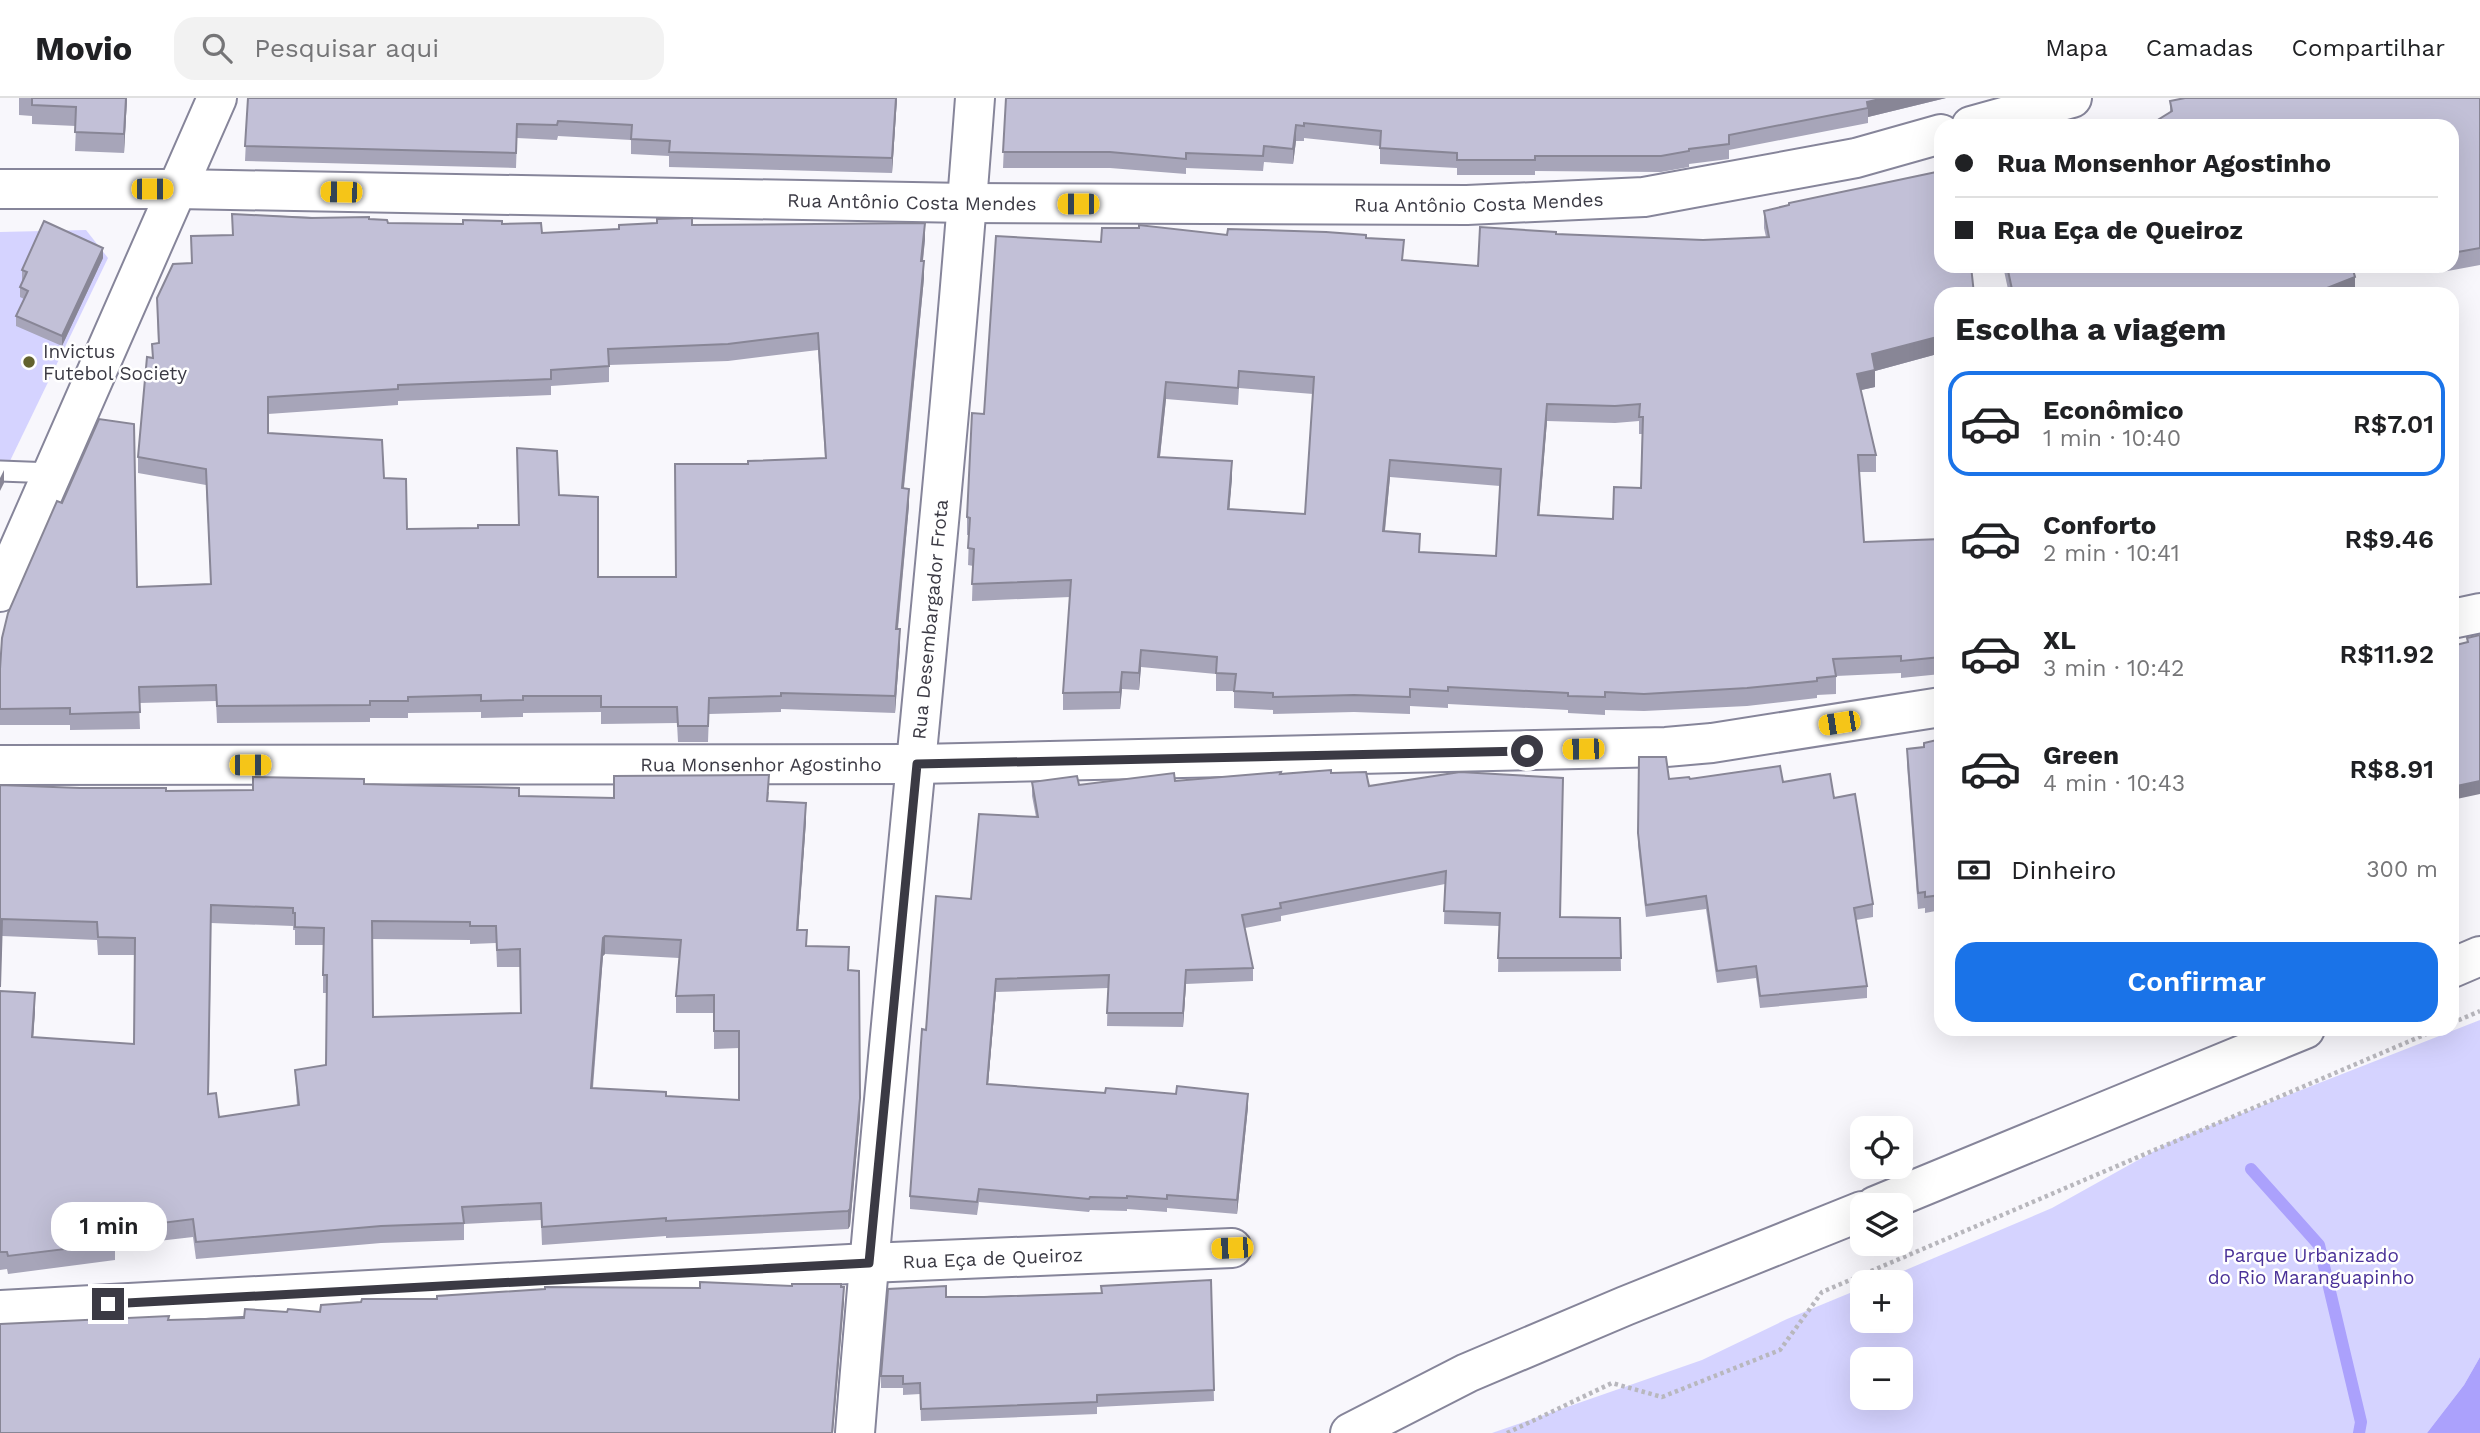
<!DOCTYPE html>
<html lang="pt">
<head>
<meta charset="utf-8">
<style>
	:root { --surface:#fff; --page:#f2f2f2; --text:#202124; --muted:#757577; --line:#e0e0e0; --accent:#1a73e8 }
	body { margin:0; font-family:"Work Sans",sans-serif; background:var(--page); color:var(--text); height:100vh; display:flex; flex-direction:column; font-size:26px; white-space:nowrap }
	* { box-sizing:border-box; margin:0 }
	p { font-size:23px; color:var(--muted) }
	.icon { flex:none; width:38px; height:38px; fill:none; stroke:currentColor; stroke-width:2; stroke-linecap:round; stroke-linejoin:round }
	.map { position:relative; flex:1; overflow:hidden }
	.details { position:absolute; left:1934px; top:189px; width:525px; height:749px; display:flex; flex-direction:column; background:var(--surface); border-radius:21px; box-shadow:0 7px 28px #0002 }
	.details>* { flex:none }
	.hud { position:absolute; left:1934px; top:21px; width:525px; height:154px; border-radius:21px; box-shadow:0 7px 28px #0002; display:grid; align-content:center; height:154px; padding:0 21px; background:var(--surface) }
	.buttons { position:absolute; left:1850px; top:1018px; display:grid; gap:14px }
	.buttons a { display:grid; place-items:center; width:63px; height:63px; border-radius:14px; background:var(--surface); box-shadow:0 7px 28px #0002; font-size:35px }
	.end { position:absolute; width:32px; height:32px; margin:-16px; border:9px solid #3b3a44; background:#fff; box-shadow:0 0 0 4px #fff }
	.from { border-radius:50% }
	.bubble { position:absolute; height:49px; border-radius:21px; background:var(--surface); box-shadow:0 7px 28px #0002; font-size:23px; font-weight:600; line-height:49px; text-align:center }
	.car { position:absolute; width:21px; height:42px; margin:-21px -10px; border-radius:9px; box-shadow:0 0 5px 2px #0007; background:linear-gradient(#f5c518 24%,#345 0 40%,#f5c518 0 76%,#345 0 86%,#f5c518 0) }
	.hud b { display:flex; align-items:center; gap:24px; height:66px; font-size:26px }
	.hud b+b { border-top:2px solid var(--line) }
	.hud i { width:18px; height:18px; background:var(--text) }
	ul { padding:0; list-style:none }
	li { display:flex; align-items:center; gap:21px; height:105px; margin:0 14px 10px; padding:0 7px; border:4px solid transparent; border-radius:21px }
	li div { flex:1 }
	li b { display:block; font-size:26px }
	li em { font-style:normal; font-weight:600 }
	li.on { border-color:var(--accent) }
	li>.icon { width:63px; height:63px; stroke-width:1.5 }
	h2 { padding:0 21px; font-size:32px; line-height:84px }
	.pay { display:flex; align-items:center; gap:18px; height:77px; padding:0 21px; font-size:26px }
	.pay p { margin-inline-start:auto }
	.cta { display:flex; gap:14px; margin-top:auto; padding:14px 21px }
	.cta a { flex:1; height:80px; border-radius:21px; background:var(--accent); color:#fff; font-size:28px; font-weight:600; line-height:80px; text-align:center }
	header { display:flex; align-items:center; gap:42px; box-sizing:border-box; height:98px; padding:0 35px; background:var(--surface); border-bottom:2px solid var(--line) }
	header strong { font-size:33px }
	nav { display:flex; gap:38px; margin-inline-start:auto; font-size:24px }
	.search { width:490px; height:63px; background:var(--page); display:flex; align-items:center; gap:18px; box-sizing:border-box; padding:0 24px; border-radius:21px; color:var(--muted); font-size:26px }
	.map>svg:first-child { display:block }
	.green { fill:#d5d3ff; fill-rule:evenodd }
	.water { fill:#aba1fc }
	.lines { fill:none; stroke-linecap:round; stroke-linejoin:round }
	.stream { stroke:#aba1fc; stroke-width:12 }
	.service-casing { stroke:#86859a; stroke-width:23 }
	.minor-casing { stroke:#86859a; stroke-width:42 }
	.secondary-casing { stroke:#86859a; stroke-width:42 }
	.path { stroke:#b8b7bd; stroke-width:4.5; stroke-dasharray:3.5 3.5; stroke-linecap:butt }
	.service { stroke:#fff; stroke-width:19 }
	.minor { stroke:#fff; stroke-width:38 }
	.secondary { stroke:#fff; stroke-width:38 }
	.wall { fill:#a7a5b9; fill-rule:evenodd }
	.shaded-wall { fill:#888696 }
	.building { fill:#c2c0d7; stroke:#888696; stroke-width:2; fill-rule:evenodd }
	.route { stroke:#3b3a44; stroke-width:9 }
	.poi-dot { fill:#62612e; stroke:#fff; stroke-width:2.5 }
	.labels { text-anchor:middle; stroke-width:5; stroke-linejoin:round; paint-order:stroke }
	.street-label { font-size:19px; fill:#3b3a44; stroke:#fff }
	.poi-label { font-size:19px; fill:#3b3a44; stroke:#fff; text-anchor:start }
	.park-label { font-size:19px; fill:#4a3198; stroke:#fff }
</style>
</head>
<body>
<header>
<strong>Movio</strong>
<div class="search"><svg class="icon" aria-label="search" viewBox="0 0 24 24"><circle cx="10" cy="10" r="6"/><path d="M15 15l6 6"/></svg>Pesquisar aqui</div>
<nav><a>Mapa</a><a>Camadas</a><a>Compartilhar</a></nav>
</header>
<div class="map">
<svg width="2480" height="1335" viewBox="0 0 2480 1335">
	<rect width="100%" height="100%" fill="#f8f7fc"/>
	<g class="green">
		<path d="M 86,132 L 108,160 L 8,367 L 0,368 L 0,134 Z"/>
		<path d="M 2480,922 L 2480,1259 L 2464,1287 L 2427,1335 L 1492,1335 L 1702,1262 L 1787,1221 L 1862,1190 L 1862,1223 L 1900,1223 L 1900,1185 L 1875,1185 L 2052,1110 L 2174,1042 ZM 1862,1262 L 1900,1262 L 1900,1300 L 1862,1300 Z"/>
	</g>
	<path class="water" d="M 2480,1259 L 2480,1335 L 2427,1335 L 2464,1287 Z"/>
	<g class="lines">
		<path class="stream" d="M 2251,1071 L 2319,1147 L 2361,1324 L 2359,1335"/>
		<defs>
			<path id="service" d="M 0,373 L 53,375"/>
			<g id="minor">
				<path d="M 1971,28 L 2072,0"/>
				<path id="s1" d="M 0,91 L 177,91 L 967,105 L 1467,107 L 1644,99 L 1856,60 L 1941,36"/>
				<path d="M 0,494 L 217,0"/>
				<path d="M 2452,521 L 2480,515"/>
				<path id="s2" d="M 0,667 L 917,666 L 1666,649 L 1712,645 L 1941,609"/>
				<path id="s3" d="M 0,1212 L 868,1165 L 1232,1150"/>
				<path id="s4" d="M 855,1335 C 890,890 942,446 975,0"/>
			</g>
			<g id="secondary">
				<path d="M 2452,870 L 2480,858"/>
				<path d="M 1875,1108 L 2305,931"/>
				<path d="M 1350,1335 L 1467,1275 L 1625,1208 L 1862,1113"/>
			</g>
		</defs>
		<use href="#service" class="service-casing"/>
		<use href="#minor" class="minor-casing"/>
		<use href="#secondary" class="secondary-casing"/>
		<g class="path">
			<path d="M 2452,925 L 2480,913"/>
			<path d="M 1507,1335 L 1612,1285 L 1662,1299 L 1780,1252 L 1822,1194 L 2438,931"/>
		</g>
		<use href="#service" class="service"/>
		<use href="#minor" class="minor"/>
		<use href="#secondary" class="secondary"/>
	</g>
	<g class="wall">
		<path d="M 19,0 L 127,0 L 124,55 L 75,53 L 76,28 L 32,26 L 32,18 L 19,17 Z"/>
		<path d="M 248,0 L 897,0 L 892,75 L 669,69 L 669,58 L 631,56 L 631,42 L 558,38 L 557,42 L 517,40 L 516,70 L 245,63 Z"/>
		<path d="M 1006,0 L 1946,0 L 1868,19 L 1868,25 L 1729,52 L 1729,61 L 1689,66 L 1689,69 L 1661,74 L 1535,73 L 1535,77 L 1457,77 L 1457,70 L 1380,66 L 1380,48 L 1304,40 L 1304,43 L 1296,43 L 1293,66 L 1264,64 L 1263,73 L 1186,70 L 1186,76 L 1110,70 L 1003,70 Z"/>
		<path d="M 2480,0 L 2480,167 L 2437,175 L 2435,168 L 2452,168 L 2452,28 L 2170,15 L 2170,3 Z"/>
		<path d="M 1789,105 L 1941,196 L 1941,255 L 1875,273 L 1875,289 L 1861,292 L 1876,357 L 1876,374 L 1859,374 L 1864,444 L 1940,441 L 1941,439 L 1941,576 L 1901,580 L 1901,575 L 1836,578 L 1836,596 L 1817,597 L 1817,600 L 1747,608 L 1644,613 L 1605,612 L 1605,617 L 1568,615 L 1568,612 L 1448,606 L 1448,610 L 1410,608 L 1410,616 L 1354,614 L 1273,616 L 1273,612 L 1234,610 L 1234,593 L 1216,593 L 1216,576 L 1141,569 L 1139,592 L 1122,591 L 1120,611 L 1063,612 L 1063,595 L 1070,499 L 972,503 L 973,468 L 968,467 L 969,437 L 967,437 L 967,419 L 984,316 L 1101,144 L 1227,137 L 1366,140 L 1404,162 L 1478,168 L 1556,136 L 1703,142 L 1766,139 L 1764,130 L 1764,113 L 1789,108 ZM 1239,290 L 1313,296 L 1305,416 L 1229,411 L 1232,380 L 1160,359 L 1166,301 L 1238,307 ZM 1547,323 L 1615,325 L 1639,323 L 1639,336 L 1642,336 L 1641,390 L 1613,421 L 1539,417 ZM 1390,379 L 1500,388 L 1496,458 L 1420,455 L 1385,433 Z"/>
		<path d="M 232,116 L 369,121 L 388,125 L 502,126 L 542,135 L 692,127 L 925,141 L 923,163 L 924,180 L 904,390 L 909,407 L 898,531 L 900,548 L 895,615 L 781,611 L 781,614 L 709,616 L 708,644 L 678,644 L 677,625 L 601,626 L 601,614 L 523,615 L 523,619 L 481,620 L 481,614 L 408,615 L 408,620 L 370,620 L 370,624 L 217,625 L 216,603 L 139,605 L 140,631 L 70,632 L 70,627 L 0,627 L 0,571 L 137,489 L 211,486 L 206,387 L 138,375 L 138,359 L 152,260 L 152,246 L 158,245 L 157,200 L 191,166 L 191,138 L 232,137 ZM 818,252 L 825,360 L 748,366 L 676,479 L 598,479 L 559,397 L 517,350 L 519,427 L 478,430 L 407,431 L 384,380 L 268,335 L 268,316 L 398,307 L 398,303 L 551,297 L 551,288 L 609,284 L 609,267 L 728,263 Z"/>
		<path d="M 103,160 L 62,248 L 16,228 L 16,218 L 24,201 L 20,199 L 20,189 L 23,182 L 22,182 L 22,172 Z"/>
		<path d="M 2003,168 L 2352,168 L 2355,196 L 2009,196 Z"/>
		<path d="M 1941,641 L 1941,812 L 1925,815 L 1925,810 L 1918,811 L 1907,667 L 1907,651 L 1924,649 L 1924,645 Z"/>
		<path d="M 1639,659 L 1669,681 L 1783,684 L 1834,700 L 1873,806 L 1873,819 L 1856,822 L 1867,888 L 1867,900 L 1760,910 L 1756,880 L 1717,885 L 1706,811 L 1646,819 L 1638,747 Z"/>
		<path d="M 1331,675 L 1369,688 L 1560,819 L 1620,820 L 1621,873 L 1498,874 L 1499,828 L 1444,826 L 1445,786 L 1281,818 L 1281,823 L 1245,830 L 1253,870 L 1253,883 L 1186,886 L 1183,929 L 1107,928 L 1108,890 L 996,894 L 988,986 L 1248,1009 L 1237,1116 L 1167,1110 L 1167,1114 L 1127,1111 L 1127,1113 L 1090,1112 L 1089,1114 L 979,1104 L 977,1117 L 910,1111 L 910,1098 L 926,932 L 971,801 L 1036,719 L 1032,698 L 1032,684 L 1079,687 L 1175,683 L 1281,676 Z"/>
		<path d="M 364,686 L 519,698 L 614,700 L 769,694 L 768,703 L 806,723 L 798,832 L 807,848 L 849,872 L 860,1018 L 850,1128 L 848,1131 L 666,1140 L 666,1138 L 542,1147 L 541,1122 L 464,1126 L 464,1142 L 381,1145 L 196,1161 L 193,1139 L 115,1148 L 115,1162 L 8,1176 L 7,1171 L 0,1172 L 0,687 L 166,693 L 253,692 ZM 211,825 L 293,828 L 293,832 L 295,832 L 295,847 L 323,847 L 323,895 L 327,895 L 326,967 L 295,972 L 297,1007 L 219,1019 L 209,996 ZM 2,838 L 97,842 L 98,857 L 134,857 L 134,946 L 33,939 L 35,913 L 0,893 ZM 372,841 L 470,842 L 470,846 L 496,845 L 497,869 L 520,869 L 521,915 L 373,919 ZM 605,856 L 679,860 L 676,898 L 676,915 L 714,915 L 714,951 L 739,950 L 739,1002 L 666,998 L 593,990 L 603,858 Z"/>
		<path d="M 1211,1182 L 1214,1303 L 1097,1309 L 1097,1316 L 921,1323 L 920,1296 L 903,1297 L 903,1290 L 881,1290 L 881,1278 L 946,1199 L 1101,1195 Z"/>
	</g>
	<g class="shaded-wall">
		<path d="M 126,0 L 127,0 L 124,55 L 124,36 Z"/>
		<path d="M 896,0 L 897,0 L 892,75 L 892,60 Z"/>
		<path d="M 1884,0 L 1946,0 L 1868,19 L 1868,10 L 1867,4 Z"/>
		<path d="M 1296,27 L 1296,43 L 1293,66 L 1293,51 Z"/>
		<path d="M 925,125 L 925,141 L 921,179 L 921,163 Z"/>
		<path d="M 103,150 L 103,160 L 62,248 L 62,238 Z"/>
		<path d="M 924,163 L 924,180 L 902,407 L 902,390 Z"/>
		<path d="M 2355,179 L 2355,196 L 2317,196 L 2317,194 Z"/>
		<path d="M 1941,238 L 1941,255 L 1875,273 L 1875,289 L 1857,293 L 1857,276 L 1872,256 Z"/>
		<path d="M 1166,284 L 1166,301 L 1158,376 L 1158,359 Z"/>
		<path d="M 1547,306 L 1547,323 L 1538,434 L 1538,417 Z"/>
		<path d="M 1390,362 L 1390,379 L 1383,450 L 1383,433 Z"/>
		<path d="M 1232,363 L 1232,380 L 1228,428 L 1228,411 Z"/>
		<path d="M 4,372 L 4,385 L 0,393 L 0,380 Z"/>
		<path d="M 909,391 L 909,407 L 896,548 L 896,531 Z"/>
		<path d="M 900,531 L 900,548 L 895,615 L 895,598 Z"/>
		<path d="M 1141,552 L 1141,569 L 1139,592 L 1139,575 Z"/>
		<path d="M 1122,574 L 1122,591 L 1120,611 L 1120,594 Z"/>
		<path d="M 2480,683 L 2480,696 L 2452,702 L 2452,689 Z"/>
		<path d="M 806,705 L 806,723 L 797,850 L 797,832 Z"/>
		<path d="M 605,838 L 605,856 L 603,858 L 591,1007 L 591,990 L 603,840 Z"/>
		<path d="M 1186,872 L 1186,886 L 1183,929 L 1183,915 Z"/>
		<path d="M 996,881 L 996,894 L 987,999 L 987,986 Z"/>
		<path d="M 35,895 L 35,913 L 32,957 L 32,939 Z"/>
		<path d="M 1248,996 L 1248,1009 L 1237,1116 L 1237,1102 Z"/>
		<path d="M 860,1000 L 860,1018 L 850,1128 L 848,1131 L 848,1113 Z"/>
		<path d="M 844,1189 L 844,1205 L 833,1335 L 832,1335 Z"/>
	</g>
	<g class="building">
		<path d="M 32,0 L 126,0 L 124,36 L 75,34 L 76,9 L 32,7 Z"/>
		<path d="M 248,0 L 896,0 L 892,60 L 669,54 L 670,43 L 631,41 L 632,27 L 558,23 L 557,27 L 517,26 L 516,55 L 245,48 Z"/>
		<path d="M 1006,0 L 1884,0 L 1867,4 L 1868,10 L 1729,37 L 1729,46 L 1689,51 L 1689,53 L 1661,58 L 1535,58 L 1535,62 L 1457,62 L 1457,55 L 1380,50 L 1381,33 L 1304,25 L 1304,28 L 1296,27 L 1293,51 L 1264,48 L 1263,58 L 1186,55 L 1186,61 L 1110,54 L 1003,54 Z"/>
		<path d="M 2185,0 L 2480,0 L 2480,150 L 2452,155 L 2452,28 L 2148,28 L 2172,13 L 2170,3 Z"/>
		<path d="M 1941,73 L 1941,168 L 1971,168 L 1974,196 L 1941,196 L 1941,238 L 1872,256 L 1875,272 L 1857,276 L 1876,357 L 1858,357 L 1864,444 L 1941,441 L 1941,439 L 1941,559 L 1901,563 L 1901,558 L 1833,561 L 1836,578 L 1817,580 L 1817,583 L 1747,590 L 1644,596 L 1605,594 L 1605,599 L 1568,598 L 1568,595 L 1448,589 L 1448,593 L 1410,591 L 1410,599 L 1354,597 L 1273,599 L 1273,595 L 1234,593 L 1236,576 L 1216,575 L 1217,559 L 1141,552 L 1139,575 L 1122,574 L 1120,594 L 1063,595 L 1071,482 L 972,486 L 974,451 L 968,450 L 970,420 L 967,419 L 972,315 L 984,316 L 996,138 L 1101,144 L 1102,130 L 1139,130 L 1139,127 L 1227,137 L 1228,131 L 1326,134 L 1366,137 L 1366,140 L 1404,142 L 1402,162 L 1478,168 L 1480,129 L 1556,134 L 1556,136 L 1703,142 L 1769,139 L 1764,113 L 1789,107 L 1789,105 ZM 1239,273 L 1314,279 L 1305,416 L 1228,411 L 1232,363 L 1158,359 L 1166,284 L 1238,290 ZM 1547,306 L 1615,308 L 1640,306 L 1639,319 L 1643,319 L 1641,390 L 1614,389 L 1613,421 L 1538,417 ZM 1390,362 L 1501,371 L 1496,458 L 1419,454 L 1420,436 L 1383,433 Z"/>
		<path d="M 232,116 L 311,120 L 369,119 L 369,121 L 387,122 L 388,125 L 463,126 L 463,122 L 502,123 L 502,126 L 541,125 L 542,135 L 619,131 L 619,127 L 657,125 L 657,121 L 692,120 L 692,127 L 925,125 L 921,163 L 924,163 L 902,390 L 909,391 L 896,531 L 900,531 L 895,598 L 781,595 L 781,598 L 709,600 L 708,628 L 678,628 L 677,609 L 601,609 L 601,598 L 523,598 L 523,602 L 481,603 L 481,597 L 408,599 L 408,603 L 370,603 L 370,607 L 217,608 L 216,587 L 139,589 L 140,614 L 70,616 L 70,610 L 0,611 L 0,571 L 2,540 L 8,515 L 57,403 L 62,405 L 99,321 L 134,326 L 137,489 L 211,486 L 206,371 L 138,359 L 147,259 L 153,260 L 152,246 L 159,245 L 157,200 L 173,166 L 192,165 L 191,138 L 233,137 ZM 818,235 L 826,360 L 748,363 L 748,366 L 675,366 L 676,479 L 598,479 L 598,399 L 559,397 L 557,353 L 517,350 L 519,427 L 478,427 L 478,430 L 407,431 L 406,381 L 384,380 L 382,342 L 268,335 L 268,299 L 398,291 L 398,287 L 551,281 L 551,272 L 609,268 L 608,251 L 728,246 Z"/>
		<path d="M 44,123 L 103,150 L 62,238 L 16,218 L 28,193 L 20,189 L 27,174 L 22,172 Z"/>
		<path d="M 2007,168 L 2352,168 L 2355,179 L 2317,194 L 2317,196 L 2013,196 Z"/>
		<path d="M 2480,537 L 2480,683 L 2452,689 L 2452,548 L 2468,544 L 2467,540 Z"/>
		<path d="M 1941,641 L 1941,797 L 1925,799 L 1925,794 L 1918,795 L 1907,651 L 1924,649 L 1924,645 Z"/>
		<path d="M 1639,659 L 1666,659 L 1669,681 L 1689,679 L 1690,681 L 1780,668 L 1783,684 L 1830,676 L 1834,700 L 1855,696 L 1873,806 L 1854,810 L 1867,888 L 1760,898 L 1756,868 L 1717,873 L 1706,798 L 1646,807 L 1638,735 Z"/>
		<path d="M 1331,672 L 1331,675 L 1366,674 L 1369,688 L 1460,674 L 1563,680 L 1560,819 L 1620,820 L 1621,860 L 1498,860 L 1500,815 L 1444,813 L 1446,773 L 1280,805 L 1281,810 L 1242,817 L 1253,870 L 1186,872 L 1183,915 L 1107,915 L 1109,877 L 996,881 L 987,986 L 1105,995 L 1106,990 L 1176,996 L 1177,988 L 1248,996 L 1237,1102 L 1167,1097 L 1167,1101 L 1127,1098 L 1127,1100 L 1090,1099 L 1089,1101 L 979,1091 L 977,1104 L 910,1098 L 922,931 L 926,932 L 936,798 L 971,801 L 979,716 L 1038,719 L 1032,684 L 1077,678 L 1079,687 L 1174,675 L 1175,683 L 1281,674 L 1280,676 Z"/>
		<path d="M 769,677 L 767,703 L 806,705 L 797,832 L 807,832 L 806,848 L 849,849 L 848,872 L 859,873 L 860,1000 L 850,1111 L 848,1113 L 666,1123 L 666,1120 L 542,1129 L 541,1105 L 462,1109 L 464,1125 L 381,1128 L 196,1144 L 193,1121 L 113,1131 L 115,1145 L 8,1158 L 7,1154 L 0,1154 L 0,893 L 35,895 L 32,939 L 134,946 L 135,840 L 98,839 L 97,824 L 2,821 L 0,889 L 0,687 L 80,690 L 166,690 L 166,693 L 253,692 L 253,679 L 364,681 L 364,686 L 519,690 L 519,698 L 614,700 L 614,678 ZM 211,807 L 293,810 L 293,815 L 295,815 L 295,829 L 324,830 L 323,877 L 327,877 L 326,967 L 295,972 L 299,1007 L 219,1019 L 216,995 L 208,996 ZM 372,823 L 470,824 L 470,828 L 496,828 L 497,852 L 520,851 L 521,915 L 373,919 ZM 605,838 L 681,842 L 676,898 L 714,897 L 714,933 L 739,933 L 739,1002 L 666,998 L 666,994 L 591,990 L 603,840 Z"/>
		<path d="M 1211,1182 L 1214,1292 L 1097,1297 L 1097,1304 L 921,1311 L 920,1285 L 903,1286 L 903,1278 L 881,1278 L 888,1191 L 946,1188 L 946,1199 L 984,1199 L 1102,1195 L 1101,1188 Z"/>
		<path d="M 700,1184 L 792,1188 L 792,1186 L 841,1186 L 841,1189 L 844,1189 L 832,1335 L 0,1335 L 0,1226 L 169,1218 L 168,1222 L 244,1220 L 245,1211 L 287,1214 L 288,1211 L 320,1214 L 321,1207 L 361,1204 L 362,1201 L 437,1201 L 437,1198 L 545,1191 L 545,1189 L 700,1190 Z"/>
	</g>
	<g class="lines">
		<path class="route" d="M 108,1206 L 869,1165 L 917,666 L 1527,653"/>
	</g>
	<circle class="poi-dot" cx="29" cy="264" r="7"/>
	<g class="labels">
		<g class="street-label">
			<text dy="7" stroke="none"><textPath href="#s1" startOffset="912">Rua Antônio Costa Mendes</textPath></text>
			<text dy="7" stroke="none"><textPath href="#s1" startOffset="1479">Rua Antônio Costa Mendes</textPath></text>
			<text dy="7" stroke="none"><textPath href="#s4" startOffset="817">Rua Desembargador Frota</textPath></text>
			<text dy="7" stroke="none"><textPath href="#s2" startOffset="761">Rua Monsenhor Agostinho</textPath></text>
			<text dy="7" stroke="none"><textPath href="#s3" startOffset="994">Rua Eça de Queiroz</textPath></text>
		</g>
		<g class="poi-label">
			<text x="43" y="260">Invictus<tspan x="43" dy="22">Futebol Society</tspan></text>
		</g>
		<g class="park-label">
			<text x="2311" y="1164">Parque Urbanizado<tspan x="2311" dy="22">do Rio Maranguapinho</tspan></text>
		</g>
	</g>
</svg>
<div class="buttons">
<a><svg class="icon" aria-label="locate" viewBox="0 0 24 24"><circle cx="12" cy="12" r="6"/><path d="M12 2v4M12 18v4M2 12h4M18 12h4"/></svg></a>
<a><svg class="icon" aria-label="layers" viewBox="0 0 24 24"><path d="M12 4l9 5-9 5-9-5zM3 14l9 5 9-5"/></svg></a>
<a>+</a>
<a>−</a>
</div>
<i class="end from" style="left:1527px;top:653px"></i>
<i class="end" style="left:108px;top:1206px"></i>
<div class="bubble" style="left:51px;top:1104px;width:116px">1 min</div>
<i class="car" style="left:152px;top:91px;rotate:90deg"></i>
<i class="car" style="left:341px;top:94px;rotate:271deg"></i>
<i class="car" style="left:1078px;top:106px;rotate:270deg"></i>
<i class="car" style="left:1839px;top:625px;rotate:261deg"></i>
<i class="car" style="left:1583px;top:651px;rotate:269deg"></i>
<i class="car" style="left:250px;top:667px;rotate:90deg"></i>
<i class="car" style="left:1232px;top:1150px;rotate:268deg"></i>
<div class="hud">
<b><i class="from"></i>Rua Monsenhor Agostinho</b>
<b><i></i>Rua Eça de Queiroz</b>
</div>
<section class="details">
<h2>Escolha a viagem</h2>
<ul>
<li class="on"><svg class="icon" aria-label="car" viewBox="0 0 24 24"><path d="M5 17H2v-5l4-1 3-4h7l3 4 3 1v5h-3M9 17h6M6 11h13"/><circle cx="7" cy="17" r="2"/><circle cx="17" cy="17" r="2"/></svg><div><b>Econômico</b><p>1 min · 10:40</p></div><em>R$7.01</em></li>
<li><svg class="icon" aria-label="car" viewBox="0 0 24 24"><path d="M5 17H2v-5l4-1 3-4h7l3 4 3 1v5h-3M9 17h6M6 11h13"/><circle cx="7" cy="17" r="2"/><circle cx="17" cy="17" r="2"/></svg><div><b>Conforto</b><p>2 min · 10:41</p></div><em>R$9.46</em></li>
<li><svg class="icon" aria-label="car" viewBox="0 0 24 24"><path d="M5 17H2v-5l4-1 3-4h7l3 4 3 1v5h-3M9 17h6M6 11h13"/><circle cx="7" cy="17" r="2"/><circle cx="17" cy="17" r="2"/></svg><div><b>XL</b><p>3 min · 10:42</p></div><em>R$11.92</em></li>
<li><svg class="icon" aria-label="car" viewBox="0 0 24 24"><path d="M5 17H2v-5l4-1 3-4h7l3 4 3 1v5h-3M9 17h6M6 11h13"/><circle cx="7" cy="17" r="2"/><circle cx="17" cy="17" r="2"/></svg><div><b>Green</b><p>4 min · 10:43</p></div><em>R$8.91</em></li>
</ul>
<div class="pay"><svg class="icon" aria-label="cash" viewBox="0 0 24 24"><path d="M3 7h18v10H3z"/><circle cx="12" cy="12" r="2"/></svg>Dinheiro<p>300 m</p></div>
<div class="cta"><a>Confirmar</a></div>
</section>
</div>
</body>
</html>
